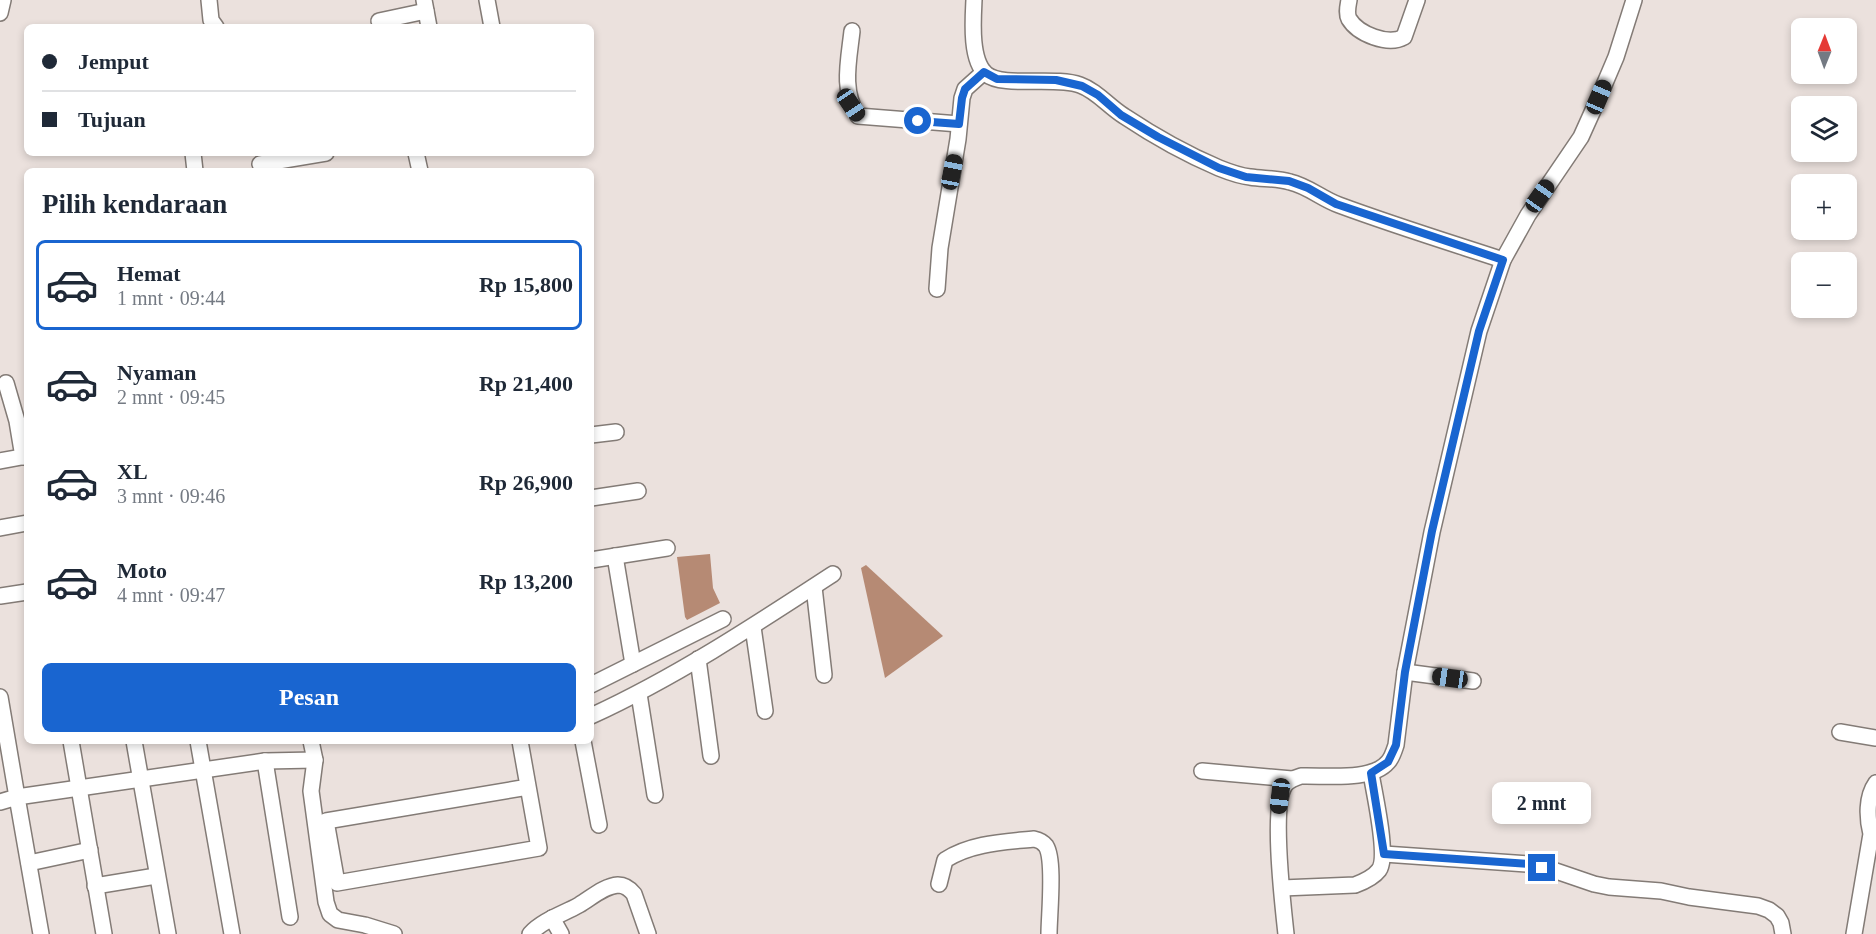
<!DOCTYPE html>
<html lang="id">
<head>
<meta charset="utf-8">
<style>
	:root { --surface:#fff; --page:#f6f6f7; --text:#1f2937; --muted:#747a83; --line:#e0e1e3; --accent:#1965d0 }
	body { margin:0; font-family:"Times New Roman",serif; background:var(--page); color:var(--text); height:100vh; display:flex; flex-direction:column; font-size:22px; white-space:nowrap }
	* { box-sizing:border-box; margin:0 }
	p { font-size:20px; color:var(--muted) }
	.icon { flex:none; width:33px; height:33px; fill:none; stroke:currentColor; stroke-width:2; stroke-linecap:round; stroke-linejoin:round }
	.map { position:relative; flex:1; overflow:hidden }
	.details { position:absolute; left:24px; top:168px; width:570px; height:576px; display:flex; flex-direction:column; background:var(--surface); border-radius:9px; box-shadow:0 3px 9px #0003 }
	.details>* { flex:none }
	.banner { position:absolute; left:24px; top:24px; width:570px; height:132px; border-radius:9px; box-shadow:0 3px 9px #0003; display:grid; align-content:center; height:132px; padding:0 18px; background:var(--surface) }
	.needle { width:39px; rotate:1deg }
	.buttons { position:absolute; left:1791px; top:18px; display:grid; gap:12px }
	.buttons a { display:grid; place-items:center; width:66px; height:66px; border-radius:9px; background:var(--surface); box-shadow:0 3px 9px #0003; font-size:30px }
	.end { position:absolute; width:27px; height:27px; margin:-14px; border:8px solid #1965d0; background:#fff; box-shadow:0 0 0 3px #fff }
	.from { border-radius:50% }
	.bubble { position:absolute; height:42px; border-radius:9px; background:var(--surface); box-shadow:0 3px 9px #0003; font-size:20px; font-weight:800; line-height:42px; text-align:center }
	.car { position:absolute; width:18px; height:36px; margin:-18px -9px; border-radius:8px; box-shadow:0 0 4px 2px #0007; background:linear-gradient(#222 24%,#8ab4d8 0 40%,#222 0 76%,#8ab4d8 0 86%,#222 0) }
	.banner b { display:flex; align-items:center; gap:21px; height:57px; font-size:22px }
	.banner b+b { border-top:2px solid var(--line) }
	.banner i { width:15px; height:15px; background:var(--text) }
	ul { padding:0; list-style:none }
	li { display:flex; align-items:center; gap:18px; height:90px; margin:0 12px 9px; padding:0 6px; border:3px solid transparent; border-radius:9px }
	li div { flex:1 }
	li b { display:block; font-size:22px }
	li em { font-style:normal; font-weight:800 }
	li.current { border-color:var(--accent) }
	li>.icon { width:54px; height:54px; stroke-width:1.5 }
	h2 { padding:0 18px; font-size:27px; line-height:72px }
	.button { display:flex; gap:12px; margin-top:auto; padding:12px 18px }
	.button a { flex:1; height:69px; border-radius:9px; background:var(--accent); color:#fff; font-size:24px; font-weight:800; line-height:69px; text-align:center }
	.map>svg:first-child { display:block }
	.water { fill:#b68a74 }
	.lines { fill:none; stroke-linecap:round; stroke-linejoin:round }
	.minor-casing { stroke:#837b76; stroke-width:18 }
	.minor { stroke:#fff; stroke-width:15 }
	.route { stroke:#1965d0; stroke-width:8 }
</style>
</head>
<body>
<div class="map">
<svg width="1876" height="934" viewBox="0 0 1876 934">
	<rect width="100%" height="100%" fill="#ebe1dd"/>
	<g class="water">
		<path d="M 710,554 L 713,588 L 720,603 L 687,620 L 685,617 L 677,557 Z"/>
		<path d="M 866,565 L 943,636 L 885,678 L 861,568 Z"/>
	</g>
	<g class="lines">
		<defs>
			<g id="minor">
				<path d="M 209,0 L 211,20 L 216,27"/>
				<path d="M 424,0 L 429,27"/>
				<path d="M 487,0 L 492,27"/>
				<path d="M 974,0 C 973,20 970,60 986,74 C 1003,88 1055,76 1080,85 C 1097,91 1108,106 1124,116 C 1154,136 1186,154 1219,168 C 1229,172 1240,176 1250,177 C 1263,179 1277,178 1290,182 C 1308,186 1322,199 1339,205 C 1393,225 1448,242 1503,260"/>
				<path d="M 1349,0 C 1348,6 1346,13 1349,19 C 1358,34 1388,46 1404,37 L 1417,0"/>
				<path d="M 0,13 L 3,0"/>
				<path d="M 379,21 L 426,11"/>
				<path d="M 852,31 C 849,59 841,91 858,116 L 959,124"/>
				<path d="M 193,153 L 195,171"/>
				<path d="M 416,153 L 420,171"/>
				<path d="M 260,164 L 326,153"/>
				<path d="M 937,289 L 940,248 L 958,139 L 962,98 L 965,89 L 984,72"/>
				<path d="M 6,383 L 17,421 L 23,457"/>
				<path d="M 591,435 L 616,432"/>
				<path d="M 0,461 L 27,456"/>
				<path d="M 591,498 L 638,491"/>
				<path d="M 0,528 L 27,523"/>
				<path d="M 615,556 L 633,664"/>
				<path d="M 591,560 L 667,548"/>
				<path d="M 814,587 L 824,675"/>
				<path d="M 0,596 L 27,592"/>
				<path d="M 753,627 L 765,711"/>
				<path d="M 698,659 L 711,756"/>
				<path d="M 1405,672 L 1473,681"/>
				<path d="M 591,685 L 723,619"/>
				<path d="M 639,694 L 655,795"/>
				<path d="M 0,697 L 17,797 L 0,802"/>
				<path d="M 591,716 C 676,677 755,625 833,574"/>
				<path d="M 1840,732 L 1876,738"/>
				<path d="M 71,741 L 104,934"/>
				<path d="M 134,741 L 168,934"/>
				<path d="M 198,741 L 232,934"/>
				<path d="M 311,741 L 315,760 L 311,791 L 326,902 L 330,914 L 338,920 L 365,925 L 394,934"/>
				<path d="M 520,741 L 539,848 L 337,883 L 326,821 L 528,787"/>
				<path d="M 583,741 L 599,825"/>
				<path d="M 265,761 L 290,917"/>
				<path d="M 1202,771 L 1292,779"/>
				<path d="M 1384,854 L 1528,864 L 1556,871 L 1594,884 L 1609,887 L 1661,891 L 1689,897 L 1758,906 L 1769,910 L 1777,916 L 1781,923 L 1783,934"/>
				<path d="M 29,863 L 90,850"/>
				<path d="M 939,884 L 945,860 C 971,843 1004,842 1034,839 C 1039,840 1043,842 1046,846 C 1055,860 1049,915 1049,934"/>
				<path d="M 95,886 L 156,876"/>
				<path d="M 1282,888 L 1355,885 C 1363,882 1373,878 1379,870 C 1389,856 1374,793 1371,773"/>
				<path d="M 552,918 L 561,934"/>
				<path d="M 41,934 L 17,797 L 265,761 L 315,760"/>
				<path d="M 530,934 C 543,920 563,914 579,905 C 591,898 604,886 618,885 C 625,885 630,889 634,894 L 648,934"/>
				<path d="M 1286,934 C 1283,906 1271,805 1285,785 C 1289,780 1295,778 1301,776 C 1325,775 1371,782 1388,762 C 1392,758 1394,751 1396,745 L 1405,672 L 1432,532 L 1479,331 L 1503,260 L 1528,215 L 1581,137 L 1599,97 L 1616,57 L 1634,0"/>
				<path d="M 1854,934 L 1871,834 C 1867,818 1866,797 1876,783"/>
			</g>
		</defs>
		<use href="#minor" class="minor-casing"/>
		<use href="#minor" class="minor"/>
	</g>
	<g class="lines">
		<path class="route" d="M 918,121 L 959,124 L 962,98 L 965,89 L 984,72 L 997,79 L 1056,80 L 1082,86 L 1098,95 L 1121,115 L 1158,137 L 1219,168 L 1246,177 L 1289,181 L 1308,188 L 1336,204 L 1503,260 L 1479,331 L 1432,531 L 1405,672 L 1396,745 L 1388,762 L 1371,773 L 1384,854 L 1528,864 L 1542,868"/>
	</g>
</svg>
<div class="buttons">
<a><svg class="needle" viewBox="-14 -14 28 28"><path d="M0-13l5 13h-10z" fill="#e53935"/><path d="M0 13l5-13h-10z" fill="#747a83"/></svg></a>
<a><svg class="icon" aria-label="layers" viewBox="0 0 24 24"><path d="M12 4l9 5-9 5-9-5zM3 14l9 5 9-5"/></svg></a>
<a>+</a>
<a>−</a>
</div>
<i class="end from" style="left:918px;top:121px"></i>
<i class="end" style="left:1542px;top:868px"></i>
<div class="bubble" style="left:1492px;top:782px;width:99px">2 mnt</div>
<i class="car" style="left:1599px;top:97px;rotate:23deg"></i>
<i class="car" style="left:851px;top:105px;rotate:146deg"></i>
<i class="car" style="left:952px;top:172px;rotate:11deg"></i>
<i class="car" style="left:1540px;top:196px;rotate:35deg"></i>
<i class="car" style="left:1450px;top:678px;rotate:278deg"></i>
<i class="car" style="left:1280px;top:796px;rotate:187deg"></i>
<div class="banner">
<b><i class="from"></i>Jemput</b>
<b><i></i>Tujuan</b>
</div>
<section class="details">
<h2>Pilih kendaraan</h2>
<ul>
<li class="current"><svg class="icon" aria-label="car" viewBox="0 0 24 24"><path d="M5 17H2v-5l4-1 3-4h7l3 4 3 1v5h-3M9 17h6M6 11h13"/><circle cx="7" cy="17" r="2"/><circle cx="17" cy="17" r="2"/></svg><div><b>Hemat</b><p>1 mnt · 09:44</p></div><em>Rp 15,800</em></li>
<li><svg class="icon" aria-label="car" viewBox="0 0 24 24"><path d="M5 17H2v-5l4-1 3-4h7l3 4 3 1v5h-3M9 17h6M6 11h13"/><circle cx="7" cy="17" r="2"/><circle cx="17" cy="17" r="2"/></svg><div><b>Nyaman</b><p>2 mnt · 09:45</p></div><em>Rp 21,400</em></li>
<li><svg class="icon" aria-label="car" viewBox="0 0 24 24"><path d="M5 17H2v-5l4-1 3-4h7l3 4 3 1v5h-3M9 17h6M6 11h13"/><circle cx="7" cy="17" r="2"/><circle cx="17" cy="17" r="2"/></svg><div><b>XL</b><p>3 mnt · 09:46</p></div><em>Rp 26,900</em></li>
<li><svg class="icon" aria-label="car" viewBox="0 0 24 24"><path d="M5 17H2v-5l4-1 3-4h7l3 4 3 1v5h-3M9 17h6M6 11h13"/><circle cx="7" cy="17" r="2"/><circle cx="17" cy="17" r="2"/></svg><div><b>Moto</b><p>4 mnt · 09:47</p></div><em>Rp 13,200</em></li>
</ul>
<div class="button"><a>Pesan</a></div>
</section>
</div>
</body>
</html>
